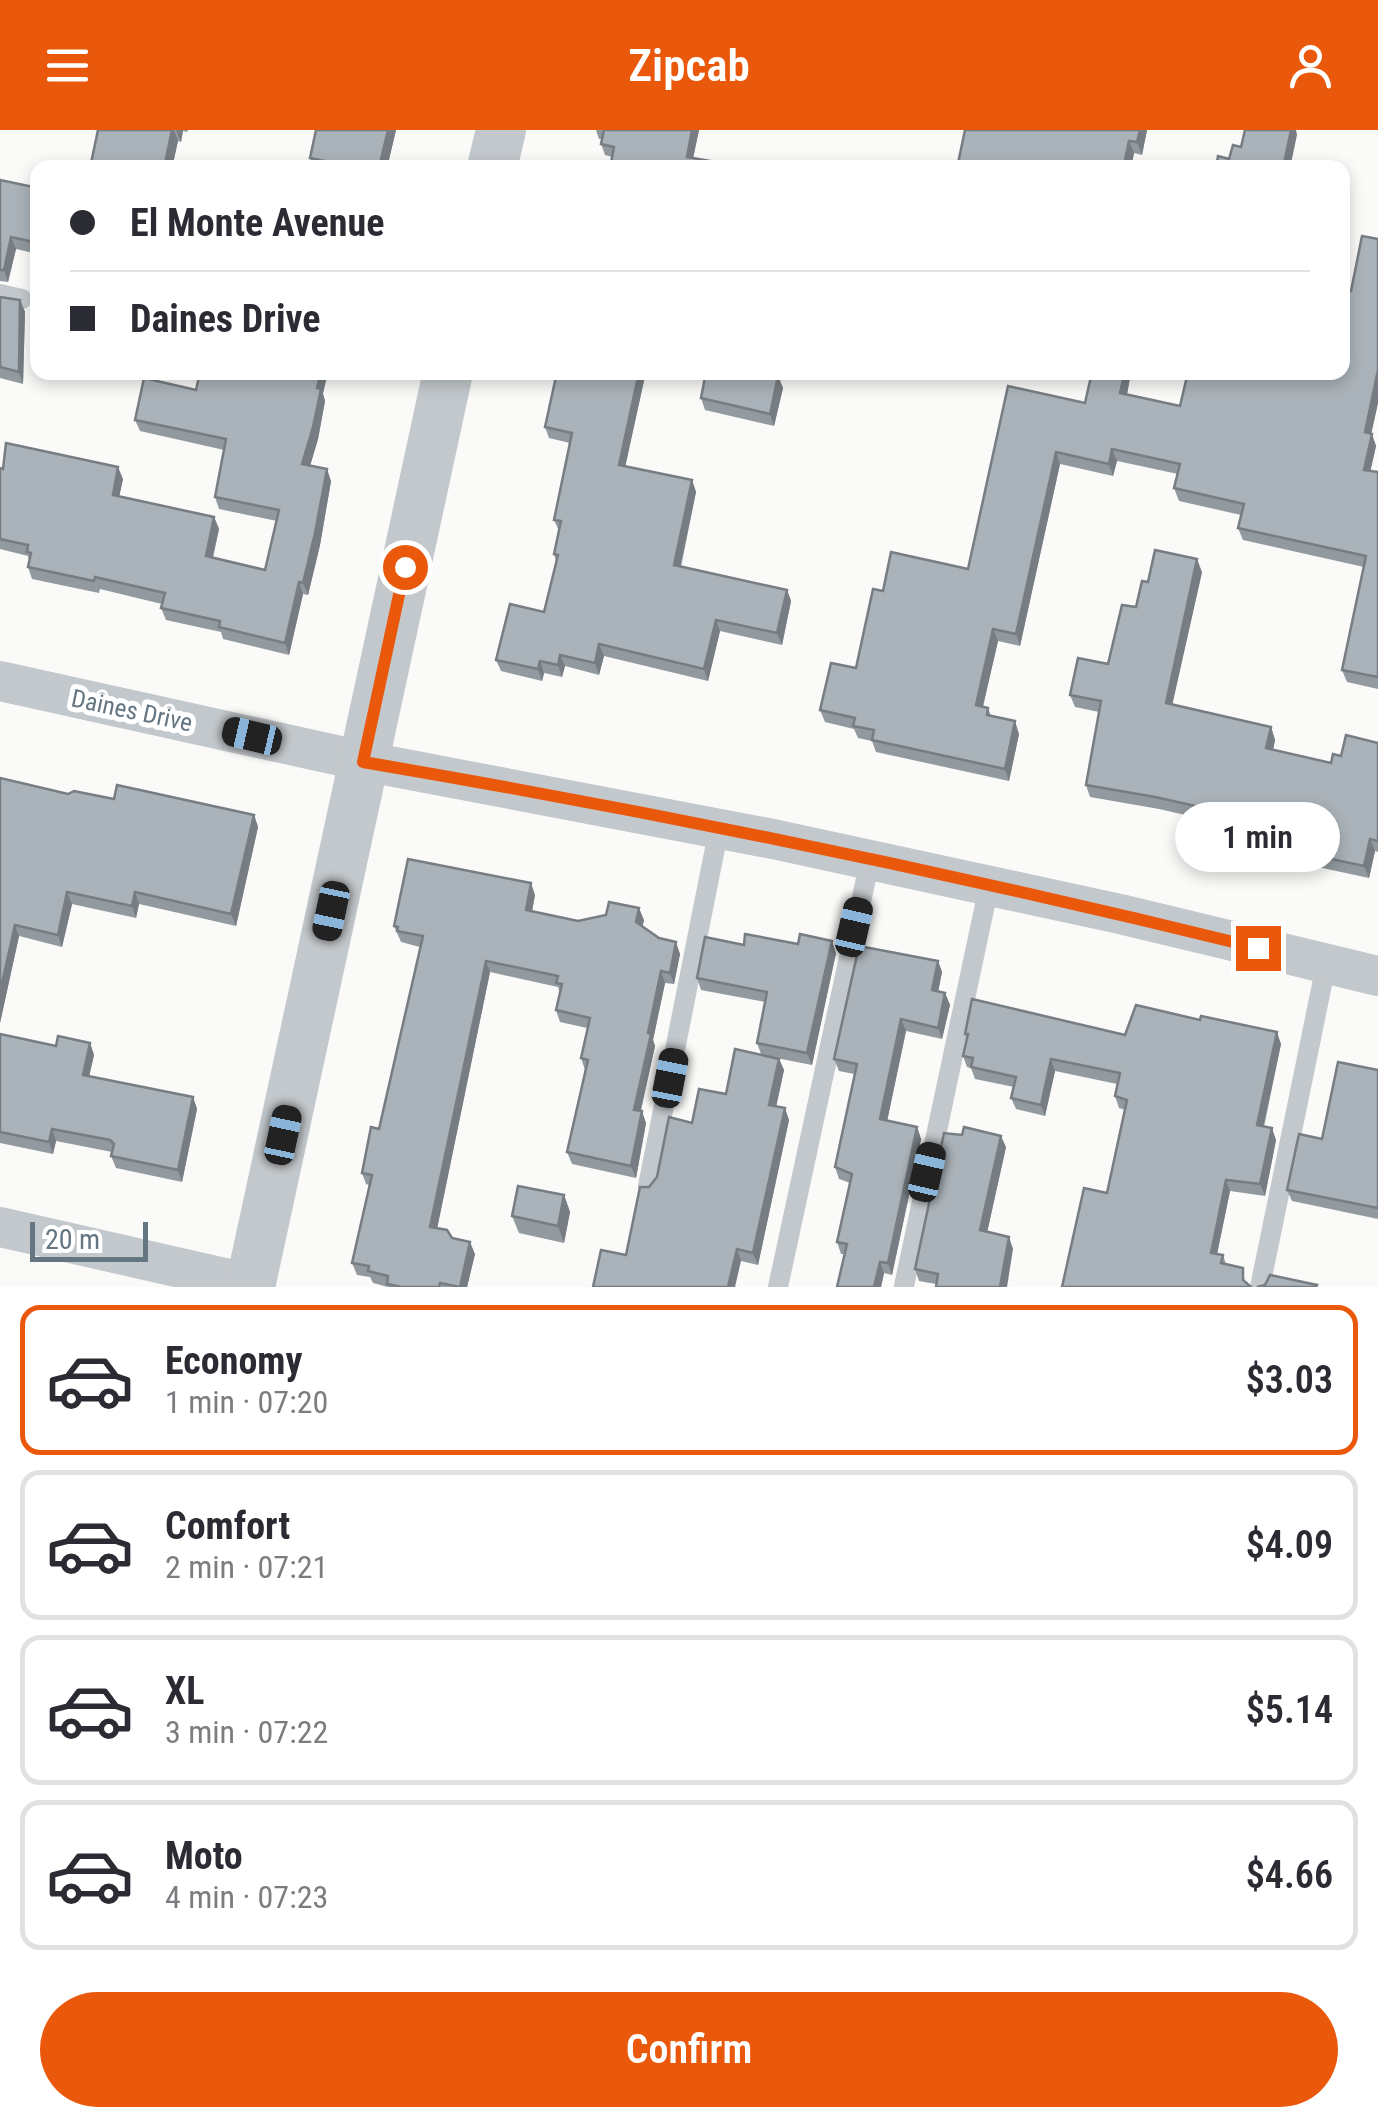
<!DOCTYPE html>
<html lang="en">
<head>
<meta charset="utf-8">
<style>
	:root { --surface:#fff; --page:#f7f7f7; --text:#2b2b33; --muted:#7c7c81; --line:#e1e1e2; --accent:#ea580c }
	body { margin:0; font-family:"Roboto Condensed",sans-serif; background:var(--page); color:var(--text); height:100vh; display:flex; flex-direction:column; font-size:38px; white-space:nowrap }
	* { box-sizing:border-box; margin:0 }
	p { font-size:32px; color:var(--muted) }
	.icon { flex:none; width:55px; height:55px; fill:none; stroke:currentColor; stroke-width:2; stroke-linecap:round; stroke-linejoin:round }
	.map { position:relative; height:1157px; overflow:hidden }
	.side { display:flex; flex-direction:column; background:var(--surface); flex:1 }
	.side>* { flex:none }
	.guide { position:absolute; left:30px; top:30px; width:1320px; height:220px; border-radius:20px; box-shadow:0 5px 15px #0003; display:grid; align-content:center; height:220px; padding:0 40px; background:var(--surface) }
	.scale { position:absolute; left:30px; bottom:25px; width:118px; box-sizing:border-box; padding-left:10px; border:5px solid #657683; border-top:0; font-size:28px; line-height:35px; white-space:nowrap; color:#657683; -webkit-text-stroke:8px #fff; paint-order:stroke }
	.end { position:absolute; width:45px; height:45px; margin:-22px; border:12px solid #ea580c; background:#fff; box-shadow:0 0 0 5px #fff }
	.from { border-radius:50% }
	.bubble { position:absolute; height:70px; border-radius:35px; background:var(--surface); box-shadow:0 5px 15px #0003; font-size:32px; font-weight:600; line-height:70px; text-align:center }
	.car { position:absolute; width:30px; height:60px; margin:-30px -15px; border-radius:12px; box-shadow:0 0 8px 2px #0007; background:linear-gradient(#222 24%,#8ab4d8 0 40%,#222 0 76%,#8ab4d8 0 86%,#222 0) }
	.guide b { display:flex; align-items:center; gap:35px; height:95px; font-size:38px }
	.guide b+b { border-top:2px solid var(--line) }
	.guide i { width:25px; height:25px; background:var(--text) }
	ul { padding:18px 0 0; list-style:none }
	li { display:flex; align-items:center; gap:30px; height:150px; margin:0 20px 15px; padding:0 20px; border:5px solid var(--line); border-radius:20px }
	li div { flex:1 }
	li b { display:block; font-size:38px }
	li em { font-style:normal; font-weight:600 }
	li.on { border-color:var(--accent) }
	li>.icon { width:90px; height:90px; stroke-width:1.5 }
	.button { display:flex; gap:20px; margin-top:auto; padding:20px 40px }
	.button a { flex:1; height:115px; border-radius:60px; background:var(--accent); color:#fff; font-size:40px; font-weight:600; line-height:115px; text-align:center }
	header { display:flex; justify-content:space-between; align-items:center; height:130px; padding:0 40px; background:var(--accent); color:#fff; font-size:45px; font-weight:600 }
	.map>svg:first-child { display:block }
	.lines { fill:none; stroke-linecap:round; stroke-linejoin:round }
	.service { stroke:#c3c8cc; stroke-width:20 }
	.minor { stroke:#c3c8cc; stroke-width:40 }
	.tertiary { stroke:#c3c8cc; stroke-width:50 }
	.wall { fill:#929a9f }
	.shaded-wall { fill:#777d82 }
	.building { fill:#aab3b9; stroke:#777d82; stroke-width:2.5 }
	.route { stroke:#ea580c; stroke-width:12 }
	.labels { text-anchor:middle; stroke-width:10; stroke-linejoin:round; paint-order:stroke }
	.street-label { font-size:25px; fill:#657683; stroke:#fff }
</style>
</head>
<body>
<header><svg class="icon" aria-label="menu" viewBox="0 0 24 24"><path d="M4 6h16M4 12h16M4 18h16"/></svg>Zipcab<svg class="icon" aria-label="person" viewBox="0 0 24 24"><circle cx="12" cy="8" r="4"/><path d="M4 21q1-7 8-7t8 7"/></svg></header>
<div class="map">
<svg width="1378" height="1157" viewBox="0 0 1378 1157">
	<rect width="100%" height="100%" fill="#fafaf8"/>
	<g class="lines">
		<g class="service">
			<path d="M 0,164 L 22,169"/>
			<path d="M 648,1056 L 719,698"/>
			<path d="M 904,1156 L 989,756"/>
			<path d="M 778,1157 L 870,730"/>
			<path d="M 1260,1157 L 1326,835"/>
		</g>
		<g class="minor">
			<path d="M 0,551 L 363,631 L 773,709 L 1120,784 L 1378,846"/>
			<path d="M 0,1097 L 251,1154"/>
		</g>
		<g class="tertiary">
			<path d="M 492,38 L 501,0"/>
			<path d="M 250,1157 L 448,242"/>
		</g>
	</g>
	<g class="wall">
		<path d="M 98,0 L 188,0 L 187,2 L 183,1 L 181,12 L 178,11 L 172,38 L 90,38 Z"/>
		<path d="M 396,0 L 387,38 L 314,38 L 310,28 Z"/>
		<path d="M 596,0 L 699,0 L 693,28 L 612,27 L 605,25 L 601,14 L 602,9 L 599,9 Z"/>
		<path d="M 965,0 L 1147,0 L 1142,25 L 1134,23 L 1131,38 L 957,38 Z"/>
		<path d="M 0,50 L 38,58 L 38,124 L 16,119 L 8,152 L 0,151 Z"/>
		<path d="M 1378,109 L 1378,273 L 1371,303 L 1376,316 L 1370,341 L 1378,342 L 1378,559 L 1347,552 L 1342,540 L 1364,437 L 1243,410 L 1238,398 L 1241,385 L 1179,371 L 1174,358 L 1178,344 L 1117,331 L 1113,346 L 1060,334 L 1020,516 L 998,511 L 983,577 L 988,578 L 991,586 L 1019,604 L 1009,651 L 876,622 L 872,611 L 858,608 L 854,599 L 825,592 L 820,580 L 856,538 L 883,461 L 968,439 L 1085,273 L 1092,242 L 1131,242 L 1127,265 L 1180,276 L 1351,161 Z"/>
		<path d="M 0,167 L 20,170 L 25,182 L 23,254 L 0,248 Z"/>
		<path d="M 557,242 L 658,242 L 656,249 L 645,246 L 625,336 L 692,350 L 696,362 L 681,437 L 787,460 L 791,471 L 782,515 L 720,501 L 708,551 L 604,526 L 599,545 L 565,536 L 562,547 L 544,543 L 542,551 L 501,541 L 496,530 L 544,482 L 556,431 L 554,424 L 559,401 L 554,390 L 570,313 L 549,308 L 545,297 Z"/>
		<path d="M 778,246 L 783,258 L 774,296 L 705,280 L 701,268 Z"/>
		<path d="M 196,260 L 323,264 L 325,271 L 318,309 L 310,336 L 331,351 L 320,415 L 308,465 L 303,464 L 289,525 L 223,509 L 221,502 L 166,490 L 161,478 L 162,474 L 100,459 L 99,463 L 32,449 L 28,437 L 29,430 L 28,426 L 0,419 L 0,338 L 123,349 L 119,366 L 214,387 L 219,399 L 213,428 L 265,440 L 277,391 L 219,379 L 215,367 L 224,320 L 140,301 L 135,290 Z"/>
		<path d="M 1202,442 L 1172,574 L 1271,597 L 1275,610 L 1273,619 L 1331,633 L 1341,626 L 1378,613 L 1378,722 L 1375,721 L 1369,748 L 1313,736 L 1310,727 L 1295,724 L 1291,712 L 1291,709 L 1159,679 L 1090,667 L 1086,655 L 1099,582 L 1075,577 L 1070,565 L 1108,534 L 1148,452 Z"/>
		<path d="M 0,648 L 68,664 L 254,685 L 258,697 L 236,796 L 139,774 L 136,788 L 72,774 L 62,817 L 19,806 L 0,893 Z"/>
		<path d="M 535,765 L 532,781 L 578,791 L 644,790 L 642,796 L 680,824 L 674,854 L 665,853 L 653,910 L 655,916 L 641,981 L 646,993 L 636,1048 L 572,1034 L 567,1022 L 585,940 L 581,928 L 587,898 L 560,892 L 556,880 L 560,863 L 558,857 L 490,842 L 437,1098 L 475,1124 L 467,1157 L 388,1157 L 373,1153 L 370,1147 L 357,1145 L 352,1133 L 369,1055 L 366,1054 L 362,1043 L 379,999 L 420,817 L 401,812 L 394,796 Z"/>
		<path d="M 744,815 L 836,823 L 812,935 L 776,928 L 779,929 L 784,940 L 776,976 L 789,990 L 758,1135 L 741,1131 L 626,1125 L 649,1057 L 657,1047 L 692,993 L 726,964 L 761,924 L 757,913 L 765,872 L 701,860 L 697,848 Z"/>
		<path d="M 938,831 L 942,842 L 938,862 L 945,863 L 950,875 L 942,909 L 906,901 L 887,991 L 917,997 L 921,1009 L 892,1145 L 884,1143 L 881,1157 L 837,1157 L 844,1124 L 841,1124 L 837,1112 L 850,1053 L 839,1049 L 835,1037 L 854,944 L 839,941 L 834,929 Z"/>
		<path d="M 0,904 L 56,916 L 90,913 L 94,925 L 89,946 L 193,967 L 197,979 L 182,1052 L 116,1038 L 111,1026 L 112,1022 L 56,1011 L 53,1024 L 0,1013 Z"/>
		<path d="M 965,904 L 1125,905 L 1281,914 L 1264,997 L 1276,1010 L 1265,1066 L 1230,1061 L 1217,1124 L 1223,1125 L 1226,1134 L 1247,1150 L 1107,1063 L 1125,980 L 1119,978 L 1115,966 L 1117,954 L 1055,941 L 1045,986 L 1016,979 L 1011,968 L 1014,957 L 975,949 L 971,938 L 967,937 L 963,926 L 967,909 Z"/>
		<path d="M 1378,940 L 1378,1089 L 1292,1071 L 1287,1060 L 1322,1009 Z"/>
		<path d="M 1006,1017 L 987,1102 L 1013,1119 L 936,1154 L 919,1151 L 915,1139 Z"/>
		<path d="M 564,1065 L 570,1082 L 564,1113 L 519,1103 L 512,1086 Z"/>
	</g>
	<g class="shaded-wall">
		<path d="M 172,0 L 174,0 L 178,11 L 172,38 L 164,38 Z"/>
		<path d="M 176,0 L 183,0 L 181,12 Z"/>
		<path d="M 388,0 L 396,0 L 387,38 L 379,38 Z"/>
		<path d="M 692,0 L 699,0 L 691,38 L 687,27 Z"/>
		<path d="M 1140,0 L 1147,0 L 1142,25 L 1137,12 Z"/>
		<path d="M 1291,0 L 1296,0 L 1297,5 L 1290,38 L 1283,38 Z"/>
		<path d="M 1129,11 L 1134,23 L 1131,38 L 1125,38 Z"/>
		<path d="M 11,107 L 16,119 L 8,152 L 4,140 Z"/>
		<path d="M 20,170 L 25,182 L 23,254 L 19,242 Z"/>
		<path d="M 1378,240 L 1378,273 L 1369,314 L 1365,302 Z"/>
		<path d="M 321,242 L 328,242 L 323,264 L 325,271 L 318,309 L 307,346 L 302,334 Z"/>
		<path d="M 639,242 L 644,242 L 645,246 L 623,347 L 619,335 Z"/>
		<path d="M 1125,242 L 1131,242 L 1125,275 L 1120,263 Z"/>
		<path d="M 778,246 L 783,258 L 774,296 L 770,284 Z"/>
		<path d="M 1372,304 L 1376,316 L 1368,352 L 1364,340 Z"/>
		<path d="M 1112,319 L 1117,331 L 1113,346 L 1109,334 Z"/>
		<path d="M 1056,322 L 1060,334 L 1020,516 L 1016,504 Z"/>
		<path d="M 118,337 L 123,349 L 117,377 L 113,365 Z"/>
		<path d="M 327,339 L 331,351 L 320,415 L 308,465 L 303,453 Z"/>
		<path d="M 692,350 L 696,362 L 678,447 L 674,435 Z"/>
		<path d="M 214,387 L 219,399 L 210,438 L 206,426 Z"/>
		<path d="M 1197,429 L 1202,442 L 1170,585 L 1166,573 Z"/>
		<path d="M 299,452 L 303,464 L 289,525 L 285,513 Z"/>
		<path d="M 787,460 L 791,471 L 782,515 L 777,503 Z"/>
		<path d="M 716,490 L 720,501 L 708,551 L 704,539 Z"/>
		<path d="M 993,499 L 998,511 L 980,588 L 976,575 Z"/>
		<path d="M 599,514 L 604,526 L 599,545 L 595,533 Z"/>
		<path d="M 560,525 L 565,536 L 562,547 L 558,535 Z"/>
		<path d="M 540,531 L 544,543 L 542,551 L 538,539 Z"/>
		<path d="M 1015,591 L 1019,604 L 1009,651 L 1005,639 Z"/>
		<path d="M 1271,597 L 1275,610 L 1271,630 L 1266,618 Z"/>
		<path d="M 254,685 L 258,697 L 236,796 L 231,784 Z"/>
		<path d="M 1370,709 L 1375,721 L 1369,748 L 1364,736 Z"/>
		<path d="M 531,753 L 535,765 L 530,792 L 526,780 Z"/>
		<path d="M 67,762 L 72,774 L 62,817 L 58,805 Z"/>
		<path d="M 135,762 L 139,774 L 136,788 L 132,776 Z"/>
		<path d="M 639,778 L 644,790 L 641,804 L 636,792 Z"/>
		<path d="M 15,795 L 19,806 L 0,893 L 0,862 Z"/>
		<path d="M 832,811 L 836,823 L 812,935 L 807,923 Z"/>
		<path d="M 676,812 L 680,824 L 674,854 L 670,843 Z"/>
		<path d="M 486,831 L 490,842 L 435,1109 L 430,1097 Z"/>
		<path d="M 938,831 L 942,842 L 936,872 L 932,860 Z"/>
		<path d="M 661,841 L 665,853 L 653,910 L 655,916 L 638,991 L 634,980 Z"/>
		<path d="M 945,863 L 950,875 L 942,909 L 938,898 Z"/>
		<path d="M 901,889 L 906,901 L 885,1001 L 880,989 Z"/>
		<path d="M 1277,902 L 1281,914 L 1261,1007 L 1257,995 Z"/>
		<path d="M 90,913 L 94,925 L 87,956 L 83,945 Z"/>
		<path d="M 779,929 L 784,940 L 774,987 L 769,975 Z"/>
		<path d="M 1051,929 L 1055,941 L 1045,986 L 1041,975 Z"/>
		<path d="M 193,967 L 197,979 L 182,1052 L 178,1040 Z"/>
		<path d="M 785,978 L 789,990 L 758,1135 L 753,1123 Z"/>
		<path d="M 642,981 L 646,993 L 636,1048 L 631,1036 Z"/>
		<path d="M 917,997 L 921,1009 L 892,1145 L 888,1133 Z"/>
		<path d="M 1272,998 L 1276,1010 L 1265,1066 L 1260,1054 Z"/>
		<path d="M 52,999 L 56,1011 L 53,1024 L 49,1012 Z"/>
		<path d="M 1001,1006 L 1006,1017 L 985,1112 L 980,1100 Z"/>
		<path d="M 1226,1050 L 1230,1061 L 1215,1134 L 1211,1123 Z"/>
		<path d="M 564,1065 L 570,1082 L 564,1113 L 558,1096 Z"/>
		<path d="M 1009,1107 L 1013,1119 L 1007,1157 L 1000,1157 Z"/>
		<path d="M 470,1112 L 475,1124 L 467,1157 L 460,1157 Z"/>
		<path d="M 737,1119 L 741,1131 L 735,1157 L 728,1157 Z"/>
		<path d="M 880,1132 L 884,1143 L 881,1157 L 874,1157 Z"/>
	</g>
	<g class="building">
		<path d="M 98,0 L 172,0 L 164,38 L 90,38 Z"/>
		<path d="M 316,0 L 388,0 L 379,38 L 322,38 L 324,31 L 310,28 Z"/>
		<path d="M 604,0 L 692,0 L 687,27 L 750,38 L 610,38 L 614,17 L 601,14 Z"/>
		<path d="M 965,0 L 1140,0 L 1137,12 L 1129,11 L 1124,35 L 1111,32 L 1110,38 L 957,38 Z"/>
		<path d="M 1245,0 L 1291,0 L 1283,38 L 1216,38 L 1218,26 L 1229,29 L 1233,15 L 1241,17 Z"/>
		<path d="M 0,50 L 38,58 L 38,113 L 11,107 L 4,140 L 0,140 Z"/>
		<path d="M 1362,106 L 1378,109 L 1378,240 L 1365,302 L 1372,304 L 1364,340 L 1378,342 L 1378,547 L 1342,540 L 1366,426 L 1238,398 L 1244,374 L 1174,358 L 1180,334 L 1112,319 L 1109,334 L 1056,322 L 1016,504 L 993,499 L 976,575 L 988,578 L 987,585 L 1015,591 L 1005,639 L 872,610 L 874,600 L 853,596 L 855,588 L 820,580 L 831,533 L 856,538 L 873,459 L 883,461 L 891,422 L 968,439 L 1008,256 L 1085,273 L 1092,242 L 1125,242 L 1120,263 L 1180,276 L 1188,242 L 1342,242 L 1342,159 L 1351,161 Z"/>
		<path d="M 0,167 L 20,170 L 19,242 L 0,237 Z"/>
		<path d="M 200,242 L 321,242 L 317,258 L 321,259 L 313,297 L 302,334 L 327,339 L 315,403 L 303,453 L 299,452 L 285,513 L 219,497 L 220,491 L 161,478 L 165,463 L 95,447 L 94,451 L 28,437 L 31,423 L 27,422 L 28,415 L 0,409 L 0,338 L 3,339 L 6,313 L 118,337 L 113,365 L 214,387 L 206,426 L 265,440 L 279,380 L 215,367 L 226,309 L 135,290 L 144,248 L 196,260 Z"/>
		<path d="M 557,242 L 639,242 L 619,335 L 692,350 L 674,435 L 787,460 L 777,503 L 716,490 L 704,539 L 599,514 L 595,533 L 560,525 L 558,535 L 540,531 L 538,539 L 496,530 L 510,474 L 544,482 L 558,425 L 554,424 L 561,391 L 554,390 L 572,303 L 545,297 Z"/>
		<path d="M 706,242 L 764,242 L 778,246 L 770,284 L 701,268 Z"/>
		<path d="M 1155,420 L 1197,429 L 1166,573 L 1271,597 L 1266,618 L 1331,633 L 1333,624 L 1341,626 L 1346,605 L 1378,613 L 1378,711 L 1370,709 L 1364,736 L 1308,724 L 1310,716 L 1291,712 L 1294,698 L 1155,667 L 1086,655 L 1101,571 L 1070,565 L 1078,528 L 1108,534 L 1122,475 L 1136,477 L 1142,451 L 1148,452 Z"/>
		<path d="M 0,648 L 68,664 L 74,661 L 114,669 L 117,655 L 254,685 L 231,784 L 135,762 L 132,776 L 67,762 L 58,805 L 15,795 L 0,862 Z"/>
		<path d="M 408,729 L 531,753 L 526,780 L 578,791 L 606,785 L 609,772 L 639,778 L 636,792 L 659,808 L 676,812 L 670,843 L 661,841 L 648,903 L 651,904 L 634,980 L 642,981 L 631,1036 L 567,1022 L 588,930 L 581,928 L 590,888 L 556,880 L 562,854 L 556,853 L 558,846 L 486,831 L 430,1097 L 447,1100 L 452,1108 L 470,1112 L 460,1157 L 440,1153 L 439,1157 L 402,1157 L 387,1154 L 388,1146 L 368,1141 L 369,1136 L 352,1133 L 372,1045 L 362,1043 L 371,997 L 379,999 L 423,806 L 397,801 L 398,797 L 394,796 Z"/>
		<path d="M 745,804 L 798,814 L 800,804 L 832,811 L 807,923 L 757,913 L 767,862 L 697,848 L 705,807 L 744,815 Z"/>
		<path d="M 859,816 L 938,831 L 932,860 L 945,863 L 938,898 L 901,889 L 880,989 L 917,997 L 888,1133 L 880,1132 L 874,1157 L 837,1157 L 847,1114 L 837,1112 L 852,1044 L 835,1037 L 857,934 L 834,929 Z"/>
		<path d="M 972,869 L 1125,905 L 1136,875 L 1200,890 L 1201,886 L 1277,902 L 1257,995 L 1272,998 L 1260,1054 L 1226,1050 L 1211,1123 L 1223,1125 L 1221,1133 L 1243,1138 L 1243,1150 L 1251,1157 L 1062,1157 L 1084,1058 L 1107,1063 L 1127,970 L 1115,966 L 1120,943 L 1051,929 L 1041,975 L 1011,968 L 1016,947 L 971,937 L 973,928 L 963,926 L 968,904 L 965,904 Z"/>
		<path d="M 0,904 L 56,916 L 58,906 L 90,913 L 83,945 L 193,967 L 178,1040 L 111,1026 L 114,1014 L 110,1010 L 52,999 L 49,1012 L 0,1002 Z"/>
		<path d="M 735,919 L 779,929 L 769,975 L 785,978 L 753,1123 L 737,1119 L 728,1157 L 593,1157 L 601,1120 L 626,1125 L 640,1057 L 649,1057 L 657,1047 L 669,987 L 692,993 L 699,959 L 726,964 Z"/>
		<path d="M 1338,932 L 1378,940 L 1378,1078 L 1287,1060 L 1299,1004 L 1322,1009 Z"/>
		<path d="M 964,997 L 1001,1006 L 980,1100 L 1009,1107 L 1000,1157 L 936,1157 L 938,1144 L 915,1139 L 944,1003 L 962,1005 Z"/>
		<path d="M 518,1056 L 564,1065 L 558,1096 L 512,1086 Z"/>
		<path d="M 1270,1145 L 1317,1155 L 1316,1157 L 1257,1157 L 1265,1155 Z"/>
	</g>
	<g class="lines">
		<path class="route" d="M 405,437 L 363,632 C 663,683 962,745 1258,818"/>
	</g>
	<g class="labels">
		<g class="street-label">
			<text transform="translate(132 580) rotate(12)" y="9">Daines Drive</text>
		</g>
	</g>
</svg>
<div class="scale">20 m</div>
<i class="end from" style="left:405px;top:437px"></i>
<i class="end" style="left:1258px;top:818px"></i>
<div class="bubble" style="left:1175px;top:672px;width:165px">1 min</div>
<i class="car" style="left:252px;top:606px;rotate:283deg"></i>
<i class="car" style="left:331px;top:781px;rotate:192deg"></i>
<i class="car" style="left:854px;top:797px;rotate:13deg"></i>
<i class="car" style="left:670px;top:948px;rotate:11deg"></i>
<i class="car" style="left:283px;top:1005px;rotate:12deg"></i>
<i class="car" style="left:927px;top:1042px;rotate:13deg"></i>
<div class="guide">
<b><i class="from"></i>El Monte Avenue</b>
<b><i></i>Daines Drive</b>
</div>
</div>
<section class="side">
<ul>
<li class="on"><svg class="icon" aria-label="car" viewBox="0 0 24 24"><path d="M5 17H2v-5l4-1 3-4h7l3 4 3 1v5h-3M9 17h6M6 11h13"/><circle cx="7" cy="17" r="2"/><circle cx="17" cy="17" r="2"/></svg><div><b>Economy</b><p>1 min · 07:20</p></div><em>$3.03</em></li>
<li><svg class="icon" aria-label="car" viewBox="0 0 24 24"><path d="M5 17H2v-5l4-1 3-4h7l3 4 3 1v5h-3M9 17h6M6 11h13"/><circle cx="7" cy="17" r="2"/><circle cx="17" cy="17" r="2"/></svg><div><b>Comfort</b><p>2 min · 07:21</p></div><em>$4.09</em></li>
<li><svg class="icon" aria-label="car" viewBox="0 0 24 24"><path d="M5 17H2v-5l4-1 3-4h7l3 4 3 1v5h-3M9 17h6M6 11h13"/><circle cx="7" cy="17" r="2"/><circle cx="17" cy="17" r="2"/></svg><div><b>XL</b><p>3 min · 07:22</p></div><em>$5.14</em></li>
<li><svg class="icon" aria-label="car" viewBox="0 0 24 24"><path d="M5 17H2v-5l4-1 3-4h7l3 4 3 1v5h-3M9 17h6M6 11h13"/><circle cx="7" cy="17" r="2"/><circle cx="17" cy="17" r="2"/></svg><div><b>Moto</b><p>4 min · 07:23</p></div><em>$4.66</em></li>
</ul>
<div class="button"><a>Confirm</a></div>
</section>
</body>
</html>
